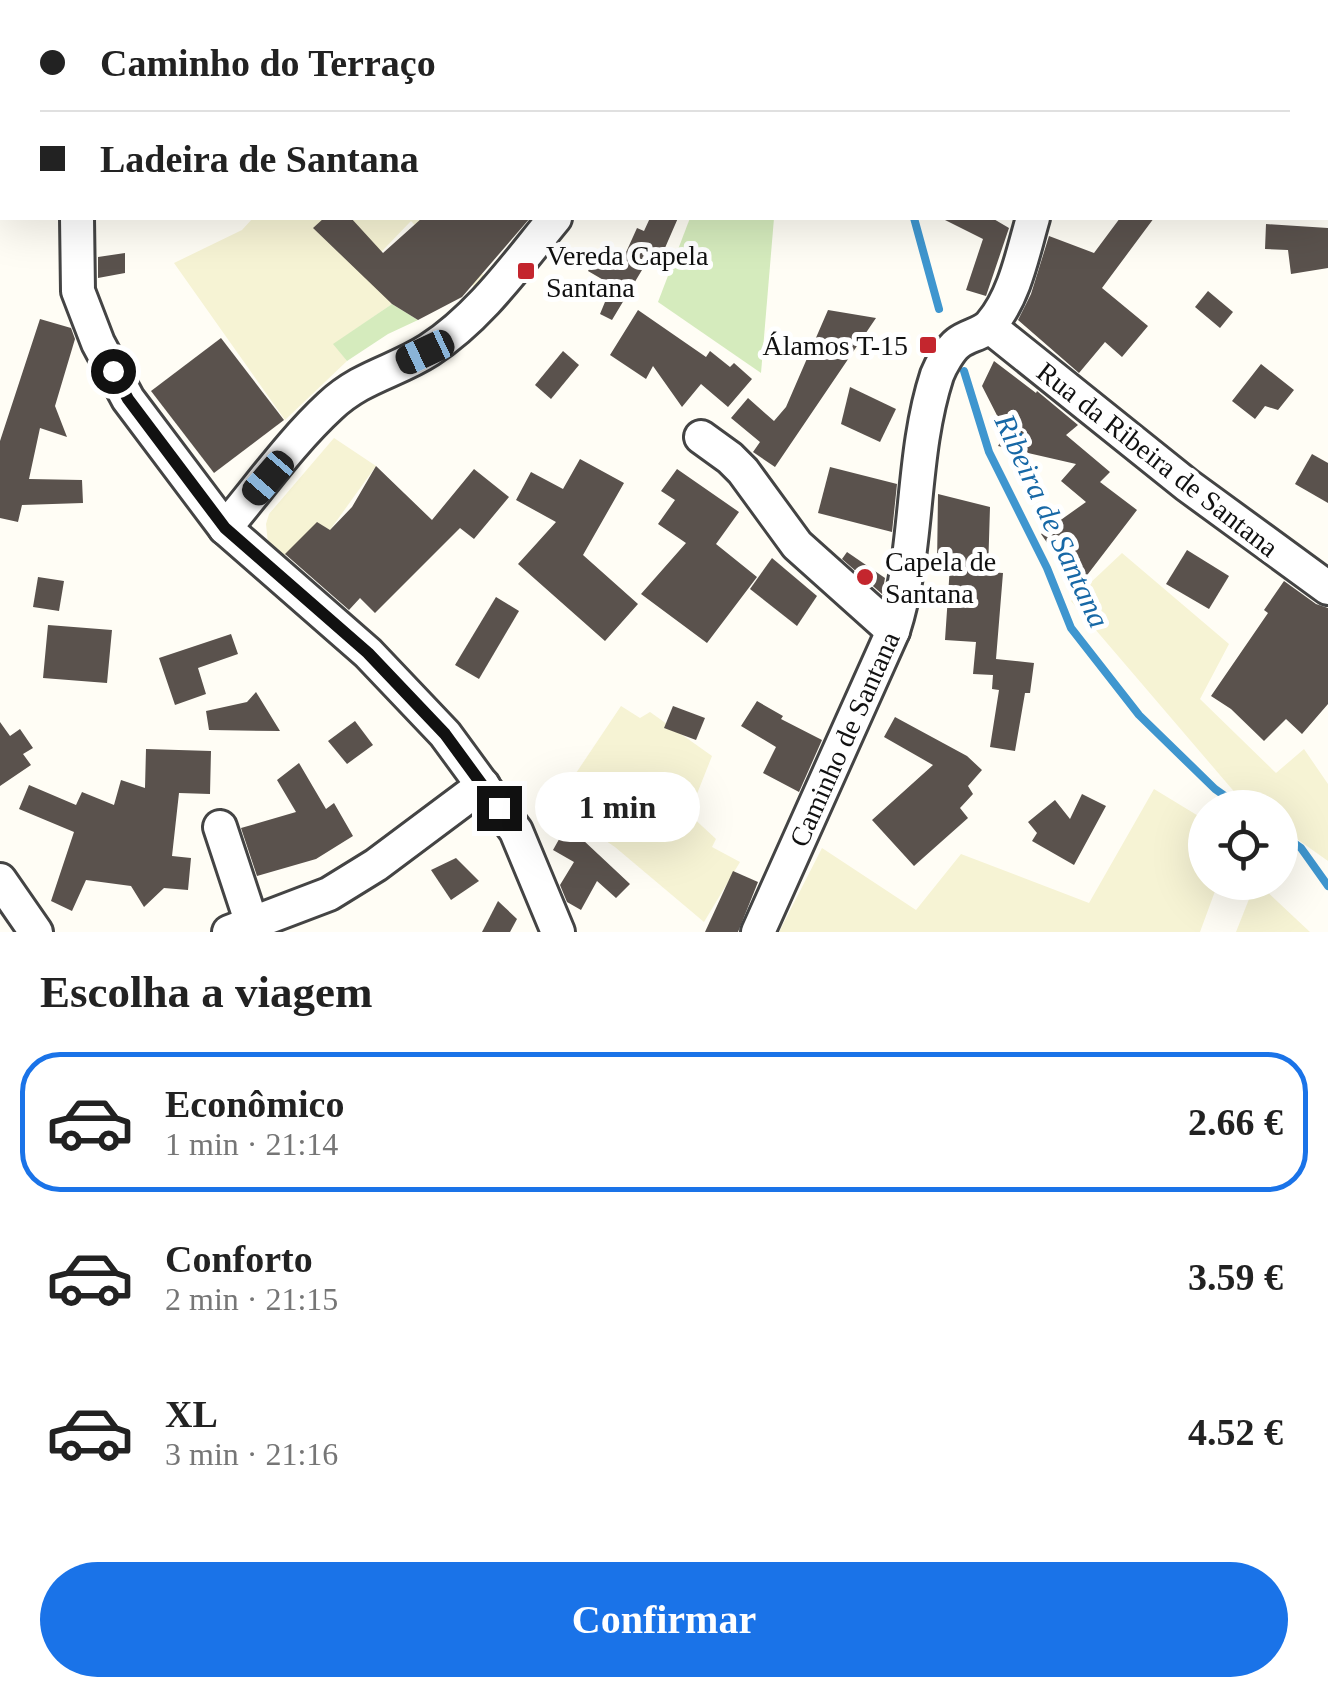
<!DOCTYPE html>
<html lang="pt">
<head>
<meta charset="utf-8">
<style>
	:root { --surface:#fff; --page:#f2f2f2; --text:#222; --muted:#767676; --line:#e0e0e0; --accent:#1a73e8 }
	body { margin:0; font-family:"Times New Roman",serif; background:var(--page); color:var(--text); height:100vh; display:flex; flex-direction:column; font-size:38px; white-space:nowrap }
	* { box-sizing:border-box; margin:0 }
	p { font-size:32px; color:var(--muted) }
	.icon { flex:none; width:55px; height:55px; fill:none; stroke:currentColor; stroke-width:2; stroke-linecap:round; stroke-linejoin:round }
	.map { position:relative; height:932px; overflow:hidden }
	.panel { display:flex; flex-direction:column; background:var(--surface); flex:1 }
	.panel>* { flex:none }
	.guide { position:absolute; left:0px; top:0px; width:1330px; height:220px; box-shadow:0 10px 40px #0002; display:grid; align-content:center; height:220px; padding:0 40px; background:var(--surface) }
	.tools { position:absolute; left:1188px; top:790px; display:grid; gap:20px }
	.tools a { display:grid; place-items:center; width:110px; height:110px; border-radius:50%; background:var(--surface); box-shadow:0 10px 40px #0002; font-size:50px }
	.end { position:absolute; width:45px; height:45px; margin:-22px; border:12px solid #111; background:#fff; box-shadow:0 0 0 5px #fff }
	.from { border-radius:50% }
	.bubble { position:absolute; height:70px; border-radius:35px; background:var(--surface); box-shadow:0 10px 40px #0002; font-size:32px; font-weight:600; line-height:70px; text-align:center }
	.car { position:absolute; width:30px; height:60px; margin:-30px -15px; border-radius:12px; box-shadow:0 0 8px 2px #0007; background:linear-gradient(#222 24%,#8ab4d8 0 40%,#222 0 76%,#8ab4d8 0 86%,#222 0) }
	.guide b { display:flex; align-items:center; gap:35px; height:95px; font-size:38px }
	.guide b+b { border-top:2px solid var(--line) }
	.guide i { width:25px; height:25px; background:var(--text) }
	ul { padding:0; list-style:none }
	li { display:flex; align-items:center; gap:30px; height:140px; margin:0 20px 15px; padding:0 20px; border:5px solid transparent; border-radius:40px }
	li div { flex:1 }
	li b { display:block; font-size:38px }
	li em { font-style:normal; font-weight:600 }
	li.selected { border-color:var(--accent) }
	li>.icon { width:90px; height:90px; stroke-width:1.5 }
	h2 { padding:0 40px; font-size:45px; line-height:120px }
	.action { display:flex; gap:20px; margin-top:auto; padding:20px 40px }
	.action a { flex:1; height:115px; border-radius:60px; background:var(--accent); color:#fff; font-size:40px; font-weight:600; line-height:115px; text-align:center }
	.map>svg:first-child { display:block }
	.farmland { fill:#f6f3d4 }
	.green { fill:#d5ebbd }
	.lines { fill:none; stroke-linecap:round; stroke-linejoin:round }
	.stream { stroke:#3f96cf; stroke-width:8 }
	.building { fill:#5a524d }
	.minor-casing { stroke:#444; stroke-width:38 }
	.minor { stroke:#fff; stroke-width:32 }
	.route { stroke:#111; stroke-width:12 }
	.poi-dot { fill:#c4262e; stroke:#fff; stroke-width:4 }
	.labels { text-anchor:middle; stroke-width:10; stroke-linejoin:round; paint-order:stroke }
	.poi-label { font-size:28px; fill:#111; stroke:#fff; text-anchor:start }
	.street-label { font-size:28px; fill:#111; stroke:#fff }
	.water-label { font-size:30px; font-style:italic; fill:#1768a6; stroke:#fff }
</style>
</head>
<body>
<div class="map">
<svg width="1328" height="932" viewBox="0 0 1328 932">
	<rect width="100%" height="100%" fill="#fffdf5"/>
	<g class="farmland">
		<path d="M 253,218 L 418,218 L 485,276 L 476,289 L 411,221 L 362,272 L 392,304 L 334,344 L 347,361 L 285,420 L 174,263 L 242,230 Z"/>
		<path d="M 334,438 L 376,466 L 330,530 L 317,523 L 285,555 L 268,544 L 266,524 L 269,514 Z"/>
		<path d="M 1122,553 L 1229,644 L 1200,699 L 1276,773 L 1304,749 L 1328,784 L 1328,861 L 1280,827 L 1280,808 L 1252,807 L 1243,802 L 1071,601 Z"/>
		<path d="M 621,706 L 640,718 L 650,712 L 712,756 L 689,814 L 716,839 L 712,847 L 740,862 L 704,922 L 615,847 L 554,806 Z"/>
		<path d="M 1154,789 L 1205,820 L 1205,882 L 1218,883 L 1200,932 L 779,932 L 822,848 L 916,910 L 961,854 L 1089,903 Z"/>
		<path d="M 1259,884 L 1295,918 L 1310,932 L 1236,932 L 1251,894 Z"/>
	</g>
	<g class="green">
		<path d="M 690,218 L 774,218 L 761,373 L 658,302 Z"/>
		<path d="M 392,304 L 418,320 L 388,334 L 347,361 L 333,344 Z"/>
	</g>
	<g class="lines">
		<g class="stream">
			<path d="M 870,0 L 872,2"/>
			<path d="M 914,218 L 939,309"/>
			<path d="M 964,371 L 989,452 L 1047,568 L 1071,628 L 1139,715 L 1215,789 L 1242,808"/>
			<path d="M 1280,833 L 1301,848 L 1328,886"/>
		</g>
	</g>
	<g class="building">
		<path d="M 324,218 L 351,218 L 383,253 L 422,218 L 530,218 L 462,297 L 418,320 L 392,304 L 313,228 Z"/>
		<path d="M 650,218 L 678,218 L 658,264 L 648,260 L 612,320 L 600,314 L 612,285 L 588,271 L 602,247 L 623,259 L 637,228 L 644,231 Z"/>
		<path d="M 941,218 L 992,218 L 1009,228 L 986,296 L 966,290 L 983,239 Z"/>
		<path d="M 1120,218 L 1154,218 L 1102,288 L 1148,326 L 1122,357 L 1105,342 L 1079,373 L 1018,320 L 1031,294 L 1049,236 L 1094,253 Z"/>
		<path d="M 1266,224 L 1328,228 L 1328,268 L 1291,274 L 1288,250 L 1265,249 Z"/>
		<path d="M 125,253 L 125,273 L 98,278 L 98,257 Z"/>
		<path d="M 1208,291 L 1233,312 L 1220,328 L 1195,307 Z"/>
		<path d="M 638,310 L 706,357 L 710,351 L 730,367 L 734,363 L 752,379 L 728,407 L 701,384 L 682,407 L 653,366 L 646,379 L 610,355 Z"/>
		<path d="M 828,310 L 876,318 L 775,467 L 753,452 L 760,442 L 731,418 L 748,398 L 774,421 L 786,407 Z"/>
		<path d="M 40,319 L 71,328 L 75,339 L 55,406 L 67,437 L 40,428 L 29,479 L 82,480 L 83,503 L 22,505 L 18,522 L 0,518 L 0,441 Z"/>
		<path d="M 221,338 L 284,420 L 214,473 L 151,391 Z"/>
		<path d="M 563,351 L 579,365 L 551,399 L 535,385 Z"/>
		<path d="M 994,361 L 1036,393 L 1037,391 L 1078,425 L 1066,435 L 1110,472 L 1100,482 L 1137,510 L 1078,587 L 1041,534 L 1086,502 L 1061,481 L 1076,464 L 998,446 L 1006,433 L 982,386 Z"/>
		<path d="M 1261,364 L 1294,390 L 1278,410 L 1265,406 L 1255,419 L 1232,401 Z"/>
		<path d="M 850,387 L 896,409 L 880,442 L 841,424 Z"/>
		<path d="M 1312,454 L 1328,463 L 1328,503 L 1295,484 Z"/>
		<path d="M 580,459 L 624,483 L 583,555 L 638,604 L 605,641 L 518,564 L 556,522 L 516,500 L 531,472 L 563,489 Z"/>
		<path d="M 376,466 L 432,520 L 474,469 L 509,497 L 474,539 L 460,528 L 375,613 L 360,598 L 349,610 L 285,554 L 317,522 L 330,530 L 352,507 Z"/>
		<path d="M 830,467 L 897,484 L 892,532 L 818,513 Z"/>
		<path d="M 677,469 L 739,512 L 716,544 L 757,577 L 707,643 L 641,594 L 686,543 L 658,524 L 675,500 L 661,491 Z"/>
		<path d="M 938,494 L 990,507 L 988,572 L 1003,573 L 996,659 L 1034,663 L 1030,693 L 1025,693 L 1015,751 L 990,747 L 999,690 L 992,689 L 993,675 L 973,674 L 976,642 L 945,640 L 950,566 L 937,566 Z"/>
		<path d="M 1187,550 L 1229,576 L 1209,609 L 1166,584 Z"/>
		<path d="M 847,552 L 885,578 L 882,594 L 842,559 Z"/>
		<path d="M 772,558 L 817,596 L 797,626 L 750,589 Z"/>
		<path d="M 38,577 L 64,581 L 59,611 L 33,607 Z"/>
		<path d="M 1284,581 L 1316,604 L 1328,608 L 1328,704 L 1302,734 L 1286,719 L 1264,741 L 1231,709 L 1211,696 L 1268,613 L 1264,610 Z"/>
		<path d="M 496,597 L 519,611 L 479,679 L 455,665 Z"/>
		<path d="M 48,625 L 112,630 L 107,683 L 43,678 Z"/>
		<path d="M 231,634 L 238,654 L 198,668 L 206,694 L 175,705 L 159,658 Z"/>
		<path d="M 256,692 L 280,731 L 209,730 L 206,711 L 247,702 Z"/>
		<path d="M 757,701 L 783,716 L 781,719 L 822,740 L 799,792 L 763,773 L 776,747 L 741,726 Z"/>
		<path d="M 673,706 L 705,718 L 696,740 L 664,728 Z"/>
		<path d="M 895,717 L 967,756 L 982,770 L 968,786 L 973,794 L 960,808 L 968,818 L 914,866 L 872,820 L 933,765 L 884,737 Z"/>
		<path d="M 355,721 L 373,745 L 347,764 L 328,741 Z"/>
		<path d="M 0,722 L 10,736 L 20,729 L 33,748 L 23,754 L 31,765 L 0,786 Z"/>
		<path d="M 146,749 L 211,751 L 210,794 L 179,793 L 172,856 L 191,858 L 188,890 L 164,888 L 144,907 L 131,886 L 86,880 L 72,911 L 51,901 L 74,832 L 19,809 L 29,785 L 76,805 L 82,792 L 114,805 L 121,780 L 145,788 Z"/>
		<path d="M 299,763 L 326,809 L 334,803 L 353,836 L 316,859 L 257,876 L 241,828 L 296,812 L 277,780 Z"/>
		<path d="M 1082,794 L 1106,806 L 1074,865 L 1032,841 L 1037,833 L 1028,822 L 1055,800 L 1070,819 Z"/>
		<path d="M 567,825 L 630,884 L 616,898 L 597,881 L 581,910 L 567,902 L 560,885 L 574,862 L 553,850 Z"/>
		<path d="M 456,858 L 479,881 L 451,900 L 431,870 Z"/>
		<path d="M 733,871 L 758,882 L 738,932 L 705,932 Z"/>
		<path d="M 498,901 L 517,919 L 510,932 L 482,932 Z"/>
	</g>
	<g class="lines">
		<defs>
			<g id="minor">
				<path d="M 71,0 L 72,2"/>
				<path d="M 218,0 L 218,2"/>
				<path d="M 631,2 L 631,0"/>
				<path d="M 77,218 L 78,291 L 98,343 L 128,399 L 225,528 L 368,653 L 445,734 L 516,831 L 558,932"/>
				<path d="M 990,327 L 1187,485 L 1328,588"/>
				<path d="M 701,437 L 730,458 L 743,471 L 797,545 L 893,631"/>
				<path d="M 225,528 C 259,488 291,442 330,406 C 362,376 395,372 429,350 C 480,317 517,264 555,218"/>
				<path d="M 220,827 L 251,921"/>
				<path d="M 0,880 L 36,932"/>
				<path d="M 229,932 L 329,894 L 376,865 L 483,785"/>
				<path d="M 758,932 L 893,631 C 920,548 910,458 937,375 C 941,365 950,349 958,343 C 968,335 983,334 991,324 C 1015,296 1023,252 1033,218"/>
			</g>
		</defs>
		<use href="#minor" class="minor-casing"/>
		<use href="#minor" class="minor"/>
	</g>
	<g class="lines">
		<path class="route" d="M 113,371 L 128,399 L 225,528 L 368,653 L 445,734 L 499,808"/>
	</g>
	<g class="poi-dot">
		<rect x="516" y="261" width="20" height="20" rx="5"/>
		<rect x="918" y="335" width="20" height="20" rx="5"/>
		<circle cx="865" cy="577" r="10"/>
	</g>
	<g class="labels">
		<g class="poi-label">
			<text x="546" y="265">Vereda Capela<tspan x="546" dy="32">Santana</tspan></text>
			<text x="908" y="355" text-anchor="end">Álamos T-15</text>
			<text x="885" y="571">Capela de<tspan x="885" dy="32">Santana</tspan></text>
		</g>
		<g class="street-label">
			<text transform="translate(1158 459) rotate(38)" y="10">Rua da Ribeira de Santana</text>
			<text transform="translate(844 739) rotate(-66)" y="10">Caminho de Santana</text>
		</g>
		<g class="water-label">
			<text transform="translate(1052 521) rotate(65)" y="10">Ribeira de Santana</text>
		</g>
	</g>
</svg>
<div class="tools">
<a><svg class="icon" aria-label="locate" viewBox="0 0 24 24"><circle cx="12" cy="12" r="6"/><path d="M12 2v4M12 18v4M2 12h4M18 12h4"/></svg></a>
</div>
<i class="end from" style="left:113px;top:371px"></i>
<i class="end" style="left:499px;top:808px"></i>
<div class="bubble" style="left:535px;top:772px;width:165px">1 min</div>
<i class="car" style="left:425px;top:352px;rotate:245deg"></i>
<i class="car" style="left:268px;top:478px;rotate:221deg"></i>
<div class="guide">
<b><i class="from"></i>Caminho do Terraço</b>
<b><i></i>Ladeira de Santana</b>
</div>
</div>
<section class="panel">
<h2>Escolha a viagem</h2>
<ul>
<li class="selected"><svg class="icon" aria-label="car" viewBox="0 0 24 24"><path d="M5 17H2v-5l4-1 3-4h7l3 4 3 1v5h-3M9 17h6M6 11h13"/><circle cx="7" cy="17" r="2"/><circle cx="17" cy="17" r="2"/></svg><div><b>Econômico</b><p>1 min · 21:14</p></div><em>2.66 €</em></li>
<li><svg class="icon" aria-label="car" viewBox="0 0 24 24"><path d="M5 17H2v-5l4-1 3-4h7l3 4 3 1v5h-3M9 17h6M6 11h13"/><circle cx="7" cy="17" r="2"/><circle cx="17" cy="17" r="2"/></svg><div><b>Conforto</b><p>2 min · 21:15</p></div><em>3.59 €</em></li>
<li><svg class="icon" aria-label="car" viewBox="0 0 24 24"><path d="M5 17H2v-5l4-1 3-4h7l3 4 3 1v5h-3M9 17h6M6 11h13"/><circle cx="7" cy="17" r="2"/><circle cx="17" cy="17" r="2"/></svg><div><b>XL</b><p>3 min · 21:16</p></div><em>4.52 €</em></li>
</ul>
<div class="action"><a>Confirmar</a></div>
</section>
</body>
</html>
